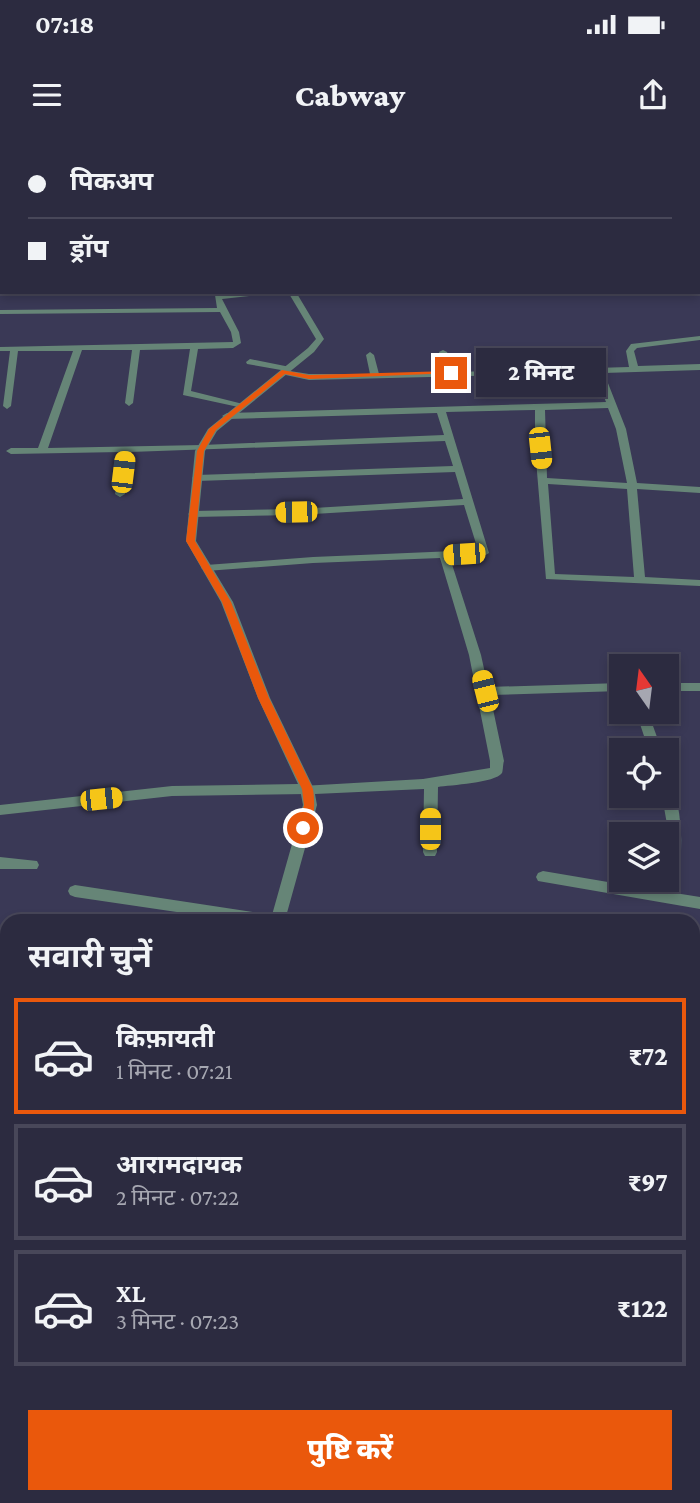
<!DOCTYPE html>
<html lang="hi">
<head>
<meta charset="utf-8">
<style>
	:root { --surface:#2c2b40; --page:#38374b; --text:#f1f3f6; --muted:#a6a7b1; --line:#484759; --accent:#ea580c }
	body { margin:0; font-family:"Crimson Pro","Noto Sans Devanagari",serif; background:var(--page); color:var(--text); height:100vh; display:flex; flex-direction:column; font-size:26px; white-space:nowrap }
	* { box-sizing:border-box; margin:0 }
	p { font-size:23px; color:var(--muted) }
	.icon { flex:none; width:38px; height:38px; fill:none; stroke:currentColor; stroke-width:2; stroke-linecap:round; stroke-linejoin:round }
	.map { position:relative; flex:1; overflow:hidden }
	.details { position:absolute; left:0px; top:774px; width:700px; height:590px; display:flex; flex-direction:column; background:var(--surface); border-radius:21px 21px 0 0; box-shadow:0 4px 10px #0003,0 0 0 2px var(--line) }
	.details>* { flex:none }
	.guide { position:absolute; left:0px; top:0px; width:700px; height:154px; box-shadow:0 4px 10px #0003,0 0 0 2px var(--line); display:grid; align-content:center; height:154px; padding:0 28px; background:var(--surface) }
	.needle { width:46px; rotate:346deg }
	.tools { position:absolute; left:609px; top:514px; display:grid; gap:14px }
	.tools a { display:grid; place-items:center; width:70px; height:70px; border-radius:0px; background:var(--surface); box-shadow:0 4px 10px #0003,0 0 0 2px var(--line); font-size:35px }
	.end { position:absolute; width:32px; height:32px; margin:-16px; border:9px solid #ea580c; background:#fff; box-shadow:0 0 0 4px #fff }
	.from { border-radius:50% }
	.bubble { position:absolute; height:49px; border-radius:0px; background:var(--surface); box-shadow:0 4px 10px #0003,0 0 0 2px var(--line); font-size:23px; font-weight:800; line-height:49px; text-align:center }
	.car { position:absolute; width:21px; height:42px; margin:-21px -10px; border-radius:9px; box-shadow:0 0 5px 2px #0007; background:linear-gradient(#f5c518 24%,#345 0 40%,#f5c518 0 76%,#345 0 86%,#f5c518 0) }
	.guide b { display:flex; align-items:center; gap:24px; height:66px; font-size:26px }
	.guide b+b { border-top:2px solid var(--line) }
	.guide i { width:18px; height:18px; background:var(--text) }
	ul { padding:0; list-style:none }
	li { display:flex; align-items:center; gap:21px; height:116px; margin:0 14px 10px; padding:0 14px; border:4px solid var(--line); border-radius:0px }
	li div { flex:1 }
	li b { display:block; font-size:26px }
	li em { font-style:normal; font-weight:800 }
	li.selected { border-color:var(--accent) }
	li>.icon { width:63px; height:63px; stroke-width:1.5 }
	h2 { padding:0 28px; font-size:32px; line-height:84px }
	.button { display:flex; gap:14px; margin-top:auto; padding:14px 28px }
	.button a { flex:1; height:80px; border-radius:0px; background:var(--accent); color:#fff; font-size:28px; font-weight:800; line-height:80px; text-align:center }
	.status { display:flex; justify-content:space-between; align-items:center; height:49px; padding:0 35px; background:var(--surface); direction:ltr }
	.status svg { height:19px; fill:currentColor }
	header { display:flex; justify-content:space-between; align-items:center; height:91px; padding:0 28px; background:var(--surface); font-size:32px; font-weight:800 }
	.map>svg:first-child { display:block }
	.lines { fill:none; stroke-linecap:round; stroke-linejoin:round }
	.minor { fill:#668577; fill-rule:evenodd }
	.tertiary { fill:#668577; fill-rule:evenodd }
	.route { fill:#ea580c }
</style>
</head>
<body>
<div class="status"><b>07:18</b><svg viewBox="0 0 49 12"><path d="M0 12V9h3v3zM5 12V6h3v6zM10 12V3h3v9zM15 12V0h3v12zM26 1h20v11H26zM47 4h2v5h-2z"/></svg></div>
<header><svg class="icon" aria-label="menu" viewBox="0 0 24 24"><path d="M4 6h16M4 12h16M4 18h16"/></svg>Cabway<svg class="icon" aria-label="share" viewBox="0 0 24 24"><path d="M12 15V3M7 8l5-5 5 5M5 13v7h14v-7"/></svg></header>
<div class="map">
<svg width="700" height="1363" viewBox="0 0 700 1363">
	<rect width="100%" height="100%" fill="#3a3956"/>
	<g class="lines">
		<g class="minor">
			<path d="M 0,0 L 4,1 L 5,2 L 0,4 Z"/>
			<path d="M 41,0 L 47,0 L 40,2 Z"/>
			<path d="M 153,0 L 159,0 L 152,2 Z"/>
			<rect x="213" y="0" width="6" height="2"/>
			<path d="M 450,0 L 456,0 L 457,2 L 451,2 Z"/>
			<path d="M 597,0 L 603,0 L 605,2 L 598,2 Z"/>
			<path d="M 645,0 L 651,0 L 653,2 L 646,2 Z"/>
			<rect x="698" y="29" width="2" height="4"/>
			<rect x="698" y="46" width="2" height="4"/>
			<rect x="0" y="76" width="2" height="4"/>
			<rect x="698" y="104" width="2" height="4"/>
			<rect x="0" y="142" width="2" height="5"/>
			<path d="M 250,152 L 287,152 L 222,159 L 239,192 L 241,203 L 233,208 L 198,209 L 191,251 L 243,264 L 243,268 L 183,255 L 190,209 L 140,210 L 133,263 L 129,266 L 125,263 L 132,210 L 82,210 L 48,308 L 202,305 L 444,295 L 437,273 L 227,279 L 222,276 L 227,273 L 606,262 L 595,233 L 309,240 L 281,234 L 281,230 L 247,224 L 246,222 L 250,219 L 290,227 L 290,231 L 309,234 L 370,234 L 366,215 L 370,212 L 374,215 L 379,234 L 446,232 L 439,212 L 443,210 L 447,212 L 455,232 L 629,227 L 626,211 L 631,204 L 700,196 L 700,200 L 637,208 L 634,211 L 638,226 L 700,224 L 700,230 L 604,233 L 626,289 L 637,343 L 700,347 L 700,353 L 637,349 L 645,437 L 700,440 L 700,446 L 546,439 L 535,308 L 535,270 L 446,272 L 489,413 L 484,416 L 450,418 L 481,515 L 488,547 L 621,543 L 621,551 L 490,555 L 504,621 C 503,623 503,631 502,633 C 495,643 450,645 438,647 L 437,712 L 435,716 L 425,716 L 423,712 L 424,649 L 315,654 L 317,665 L 285,780 L 231,780 L 75,757 L 70,755 L 68,751 L 70,747 L 75,745 L 272,775 L 303,665 L 300,649 L 302,646 L 423,639 L 490,628 L 490,621 L 469,515 L 440,418 L 313,423 L 206,431 L 201,428 L 206,425 L 313,417 L 478,410 L 464,365 L 297,375 L 193,377 L 188,374 L 193,371 L 297,369 L 463,359 L 455,332 L 197,341 L 192,338 L 197,335 L 453,326 L 445,301 L 130,312 L 125,354 L 120,357 L 115,354 L 121,312 L 11,314 L 6,311 L 11,308 L 38,308 L 73,211 L 18,211 L 11,266 L 7,269 L 3,266 L 10,211 L 0,211 L 0,207 L 233,202 L 231,192 L 220,172 L 0,174 L 0,170 L 217,168 L 215,155 ZM 608,268 L 616,289 L 627,343 L 547,338 L 545,270 ZM 548,344 L 627,349 L 634,437 L 555,434 Z"/>
			<rect x="667" y="543" width="33" height="8"/>
			<path d="M 636,572 L 648,572 L 662,611 L 649,611 Z"/>
			<path d="M 667,642 L 674,647 C 683,684 684,716 675,753 L 700,757 L 700,769 L 538,741 L 536,737 L 538,733 L 543,731 L 661,751 L 663,740 L 667,740 L 668,690 L 662,656 L 667,656 Z"/>
			<path d="M 0,717 L 37,721 L 39,725 L 37,729 L 0,729 Z"/>
			<rect x="0" y="842" width="7" height="14"/>
			<path d="M 693,862 L 700,864 L 700,878 L 693,876 Z"/>
			<path d="M 7,879 L 7,903 L 0,902 L 0,883 Z"/>
			<path d="M 7,1160 L 7,1182 L 0,1185 L 0,1163 Z"/>
			<rect x="693" y="1202" width="7" height="20"/>
			<path d="M 186,1356 L 208,1356 L 207,1363 L 185,1363 Z"/>
			<path d="M 554,1356 L 596,1356 L 597,1360 L 596,1363 L 551,1363 Z"/>
		</g>
		<g class="tertiary">
			<path d="M 497,0 L 503,0 L 504,2 L 498,2 Z"/>
			<rect x="698" y="71" width="2" height="4"/>
			<path d="M 288,152 L 296,152 L 324,199 L 314,212 L 217,291 L 205,311 L 196,401 L 233,462 L 270,558 L 314,649 L 307,654 L 172,656 L 0,675 L 0,665 L 172,646 L 298,644 L 258,558 L 221,462 L 186,401 L 195,311 L 208,289 L 308,208 L 316,199 Z"/>
		</g>
	</g>
	<path class="route" d="M 282,230 L 309,235 L 451,231 L 454,233 L 309,239 L 285,234 L 216,290 L 204,311 L 195,401 L 231,462 L 269,558 L 313,649 C 315,663 316,685 303,693 L 298,688 L 304,665 L 302,649 L 258,558 L 222,462 L 186,401 L 197,311 L 209,289 Z"/>
</svg>
<div class="tools">
<a><svg class="needle" viewBox="-14 -14 28 28"><path d="M0-13l5 13h-10z" fill="#e53935"/><path d="M0 13l5-13h-10z" fill="#a6a7b1"/></svg></a>
<a><svg class="icon" aria-label="locate" viewBox="0 0 24 24"><circle cx="12" cy="12" r="6"/><path d="M12 2v4M12 18v4M2 12h4M18 12h4"/></svg></a>
<a><svg class="icon" aria-label="layers" viewBox="0 0 24 24"><path d="M12 4l9 5-9 5-9-5zM3 14l9 5 9-5"/></svg></a>
</div>
<i class="end from" style="left:303px;top:688px"></i>
<i class="end" style="left:451px;top:233px"></i>
<div class="bubble" style="left:476px;top:208px;width:130px">2 मिनट</div>
<i class="car" style="left:540px;top:308px;rotate:174deg"></i>
<i class="car" style="left:123px;top:332px;rotate:7deg"></i>
<i class="car" style="left:296px;top:372px;rotate:269deg"></i>
<i class="car" style="left:464px;top:414px;rotate:266deg"></i>
<i class="car" style="left:485px;top:551px;rotate:346deg"></i>
<i class="car" style="left:101px;top:659px;rotate:84deg"></i>
<i class="car" style="left:430px;top:689px;rotate:0deg"></i>
<div class="guide">
<b><i class="from"></i>पिकअप</b>
<b><i></i>ड्रॉप</b>
</div>
<section class="details">
<h2>सवारी चुनें</h2>
<ul>
<li class="selected"><svg class="icon" aria-label="car" viewBox="0 0 24 24"><path d="M5 17H2v-5l4-1 3-4h7l3 4 3 1v5h-3M9 17h6M6 11h13"/><circle cx="7" cy="17" r="2"/><circle cx="17" cy="17" r="2"/></svg><div><b>किफ़ायती</b><p>1 मिनट · 07:21</p></div><em>₹72</em></li>
<li><svg class="icon" aria-label="car" viewBox="0 0 24 24"><path d="M5 17H2v-5l4-1 3-4h7l3 4 3 1v5h-3M9 17h6M6 11h13"/><circle cx="7" cy="17" r="2"/><circle cx="17" cy="17" r="2"/></svg><div><b>आरामदायक</b><p>2 मिनट · 07:22</p></div><em>₹97</em></li>
<li><svg class="icon" aria-label="car" viewBox="0 0 24 24"><path d="M5 17H2v-5l4-1 3-4h7l3 4 3 1v5h-3M9 17h6M6 11h13"/><circle cx="7" cy="17" r="2"/><circle cx="17" cy="17" r="2"/></svg><div><b>XL</b><p>3 मिनट · 07:23</p></div><em>₹122</em></li>
</ul>
<div class="button"><a>पुष्टि करें</a></div>
</section>
</div>
</body>
</html>
